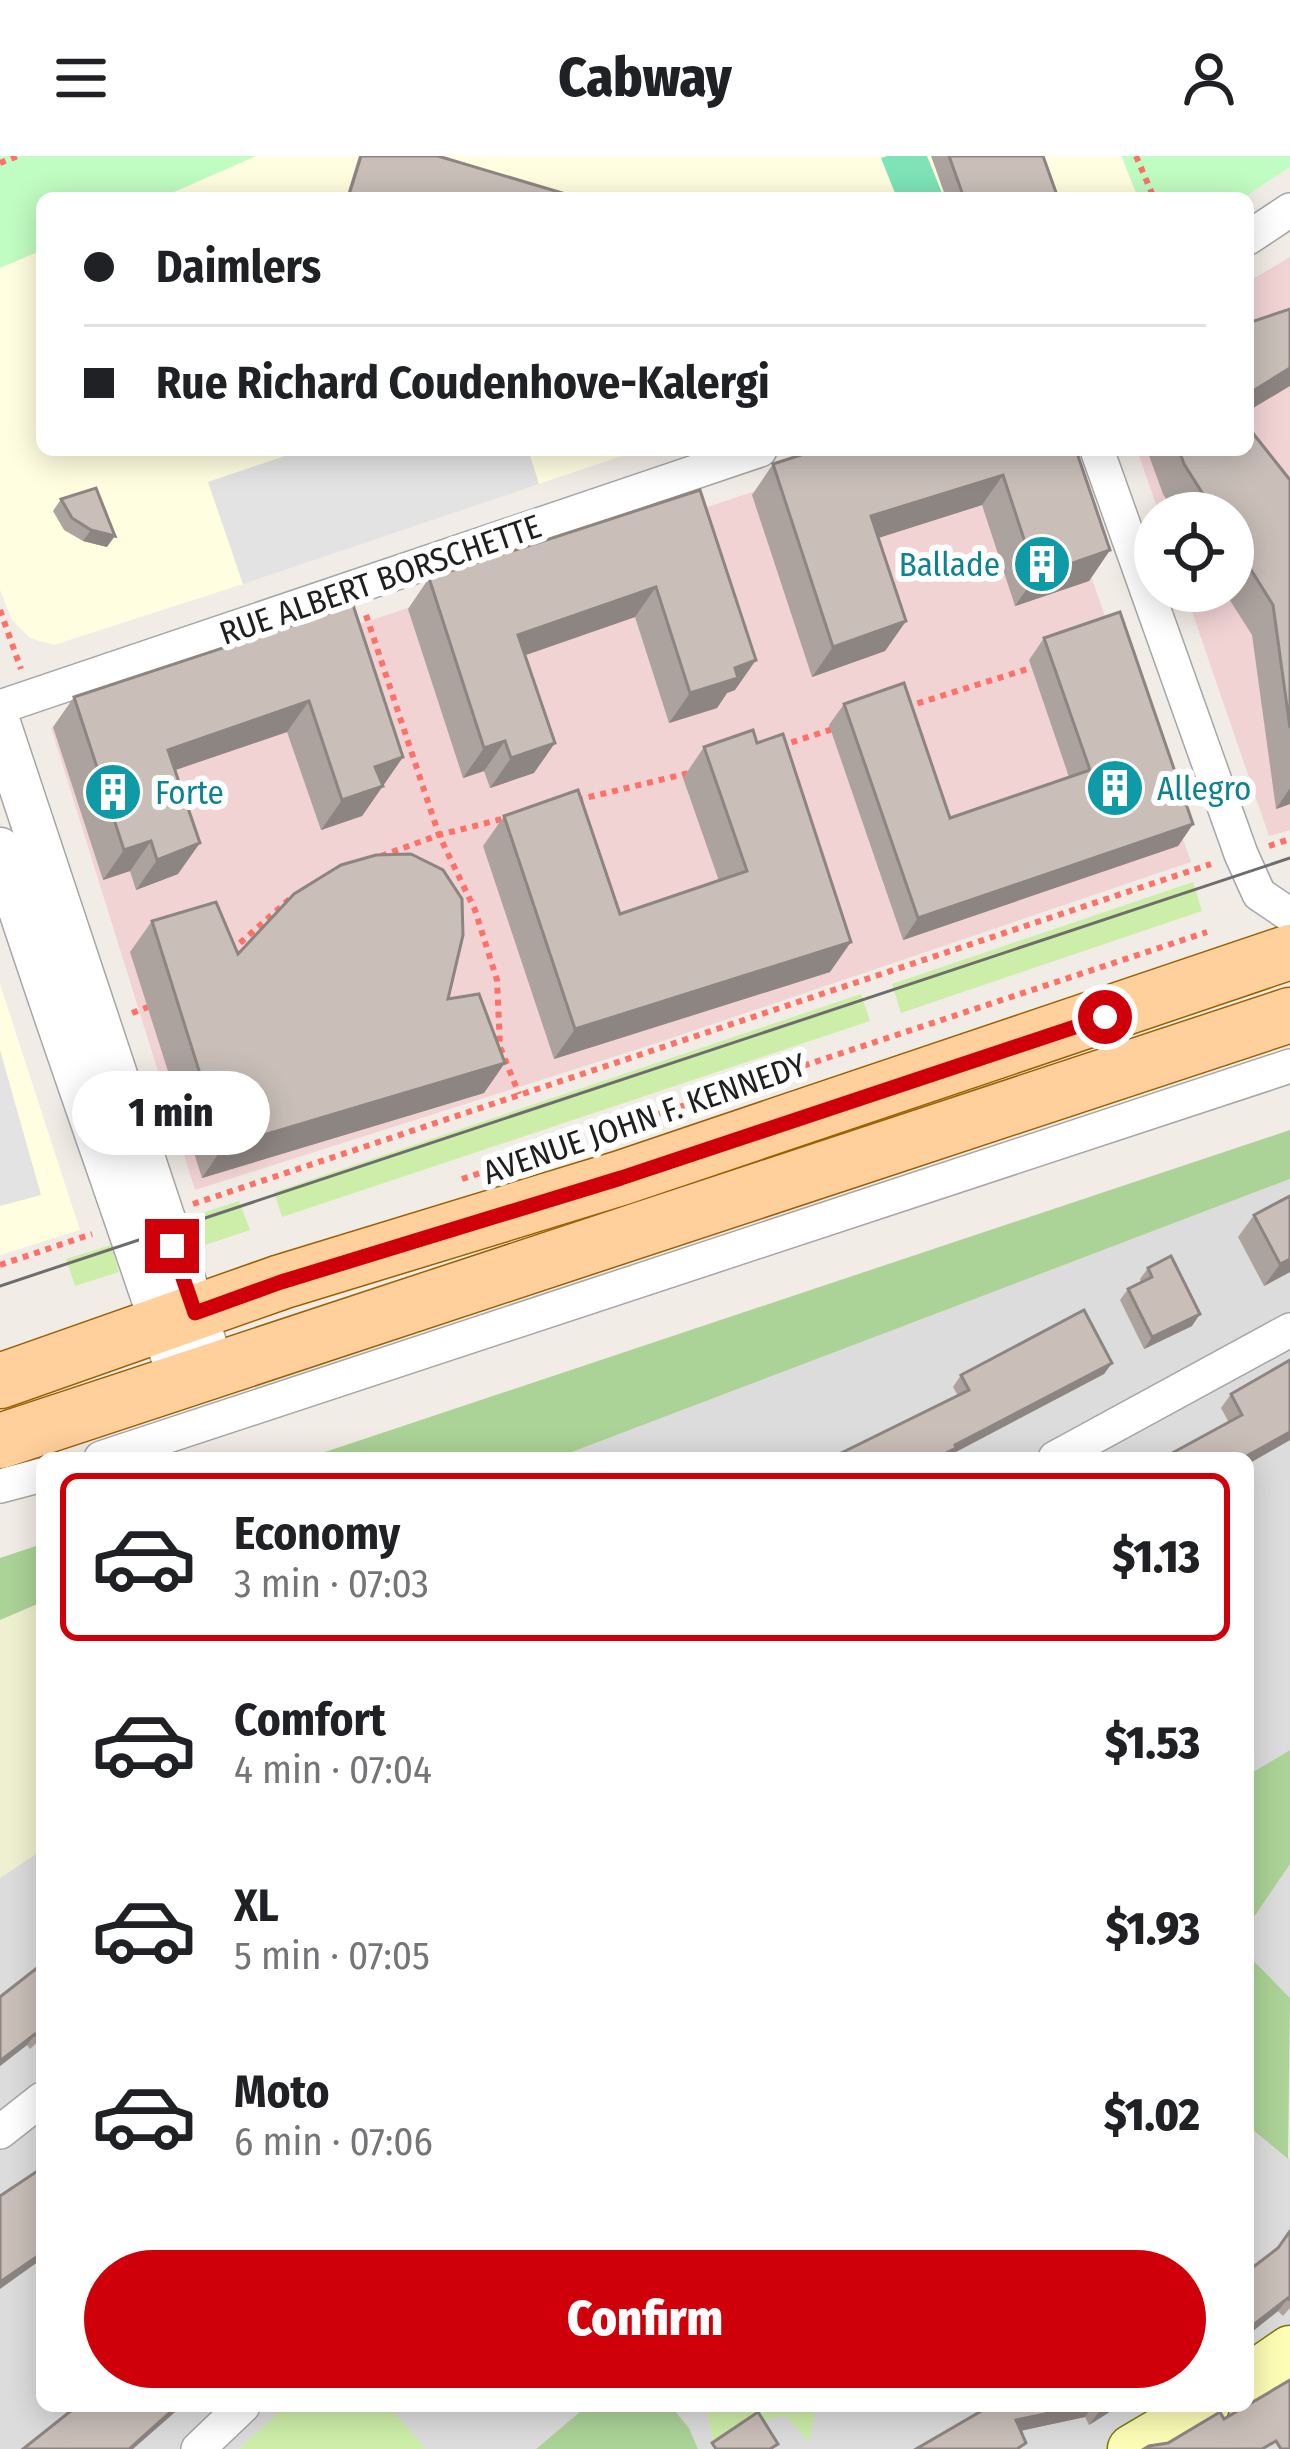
<!DOCTYPE html>
<html lang="en">
<head>
<meta charset="utf-8">
<style>
	:root { --surface:#fff; --page:#f2f2f2; --text:#202124; --muted:#757577; --line:#e0e0e0; --accent:#cf0009 }
	body { margin:0; font-family:"Fira Sans Condensed",sans-serif; background:var(--page); color:var(--text); height:100vh; display:flex; flex-direction:column; font-size:45px; white-space:nowrap }
	* { box-sizing:border-box; margin:0 }
	p { font-size:39px; color:var(--muted) }
	.icon { flex:none; width:66px; height:66px; fill:none; stroke:currentColor; stroke-width:2; stroke-linecap:round; stroke-linejoin:round }
	.map { position:relative; flex:1; overflow:hidden }
	.sheet { position:absolute; left:36px; top:1296px; width:1218px; height:960px; display:flex; flex-direction:column; background:var(--surface); border-radius:18px; box-shadow:0 6px 30px #0003 }
	.sheet>* { flex:none }
	.hud { position:absolute; left:36px; top:36px; width:1218px; height:264px; border-radius:18px; box-shadow:0 6px 30px #0003; display:grid; align-content:center; height:264px; padding:0 48px; background:var(--surface) }
	.fabs { position:absolute; left:1134px; top:336px; display:grid; gap:24px }
	.fabs a { display:grid; place-items:center; width:120px; height:120px; border-radius:50%; background:var(--surface); box-shadow:0 6px 30px #0003; font-size:60px }
	.end { position:absolute; width:54px; height:54px; margin:-27px; border:15px solid #cf0009; background:#fff; box-shadow:0 0 0 6px #fff }
	.from { border-radius:50% }
	.bubble { position:absolute; height:84px; border-radius:42px; background:var(--surface); box-shadow:0 6px 30px #0003; font-size:39px; font-weight:800; line-height:84px; text-align:center }
	.hud b { display:flex; align-items:center; gap:42px; height:114px; font-size:45px }
	.hud b+b { border-top:3px solid var(--line) }
	.hud i { width:30px; height:30px; background:var(--text) }
	ul { padding:21px 0 0; list-style:none }
	li { display:flex; align-items:center; gap:36px; height:168px; margin:0 24px 18px; padding:0 24px; border:6px solid transparent; border-radius:18px }
	li div { flex:1 }
	li b { display:block; font-size:45px }
	li em { font-style:normal; font-weight:800 }
	li.current { border-color:var(--accent) }
	li>.icon { width:108px; height:108px; stroke-width:1.5 }
	.action { display:flex; gap:24px; margin-top:auto; padding:24px 48px }
	.action a { flex:1; height:138px; border-radius:72px; background:var(--accent); color:#fff; font-size:48px; font-weight:800; line-height:138px; text-align:center }
	header { display:flex; justify-content:space-between; align-items:center; height:156px; padding:0 48px; background:var(--surface); font-size:54px; font-weight:800 }
	.map>svg:first-child { display:block }
	.residential { fill:#dddcdc }
	.commercial { fill:#f2d3d4 }
	.education { fill:#fffee0 }
	.farmland { fill:#eff0cf }
	.grass { fill:#cdeea8 }
	.forest { fill:#abd297 }
	.park { fill:#c0fdc2 }
	.pitch { fill:#7ee4b8 }
	.parking { fill:#e3e3e3 }
	.lines { fill:none; stroke-linecap:round; stroke-linejoin:round }
	.minor-casing { stroke:#a6a6a6; stroke-width:36 }
	.tertiary-casing { stroke:#a6a6a6; stroke-width:45 }
	.secondary-casing { stroke:#757d00; stroke-width:51 }
	.primary-casing { stroke:#9b6000; stroke-width:57 }
	.path { stroke:#ff7068; stroke-width:6; stroke-dasharray:6 6; stroke-linecap:butt }
	.minor { stroke:#fff; stroke-width:33 }
	.tertiary { stroke:#fff; stroke-width:42 }
	.secondary { stroke:#fdfdb6; stroke-width:48 }
	.primary { stroke:#ffd09c; stroke-width:54 }
	.tram { stroke:#6d6d6d; stroke-width:3 }
	.wall { fill:#ada39e }
	.shaded-wall { fill:#8d8581 }
	.building { fill:#c9beb8; stroke:#8d8581; stroke-width:3 }
	.route { stroke:#cf0009; stroke-width:15 }
	.labels { text-anchor:middle; stroke-width:12; stroke-linejoin:round; paint-order:stroke }
	.culture-label { font-size:33px; fill:#0d838f; stroke:#fff; text-anchor:start }
	.street-label { font-size:33px; fill:#1f1f1f; stroke:#fff }
</style>
</head>
<body>
<header><svg class="icon" aria-label="menu" viewBox="0 0 24 24"><path d="M4 6h16M4 12h16M4 18h16"/></svg>Cabway<svg class="icon" aria-label="person" viewBox="0 0 24 24"><circle cx="12" cy="8" r="4"/><path d="M4 21q1-7 8-7t8 7"/></svg></header>
<div class="map">
<svg width="1290" height="2293" viewBox="0 0 1290 2293">
	<rect width="100%" height="100%" fill="#f1ece5"/>
	<g class="residential">
		<path d="M 1290,1023 L 1290,1594 L 1248,1619 L 1248,1302 L 556,1302 Z"/>
		<path d="M 42,1694 L 42,2250 L 286,2250 L 239,2293 L 0,2293 L 0,1722 Z"/>
		<path d="M 1290,1708 L 1290,1842 L 1248,1799 L 1248,1770 Z"/>
		<path d="M 1248,1970 L 1287,2003 L 1290,2001 L 1290,2293 L 698,2293 L 689,2272 L 671,2250 L 706,2250 L 713,2284 L 750,2268 L 785,2259 L 809,2284 L 816,2250 L 1248,2250 Z"/>
		<path d="M 388,2250 L 587,2250 L 536,2293 L 426,2293 Z"/>
	</g>
	<g class="commercial">
		<path d="M 1290,101 L 1290,674 L 1269,680 L 1185,435 L 1233,435 L 1233,357 L 1159,357 L 1137,294 L 1248,294 L 1248,126 Z"/>
		<path d="M 877,294 L 1047,294 L 1191,706 L 657,887 L 195,1034 L 51,572 Z"/>
	</g>
	<g class="education">
		<path d="M 256,0 L 1121,0 L 1138,42 L 160,42 Z"/>
		<path d="M 42,94 L 42,294 L 303,294 L 209,326 L 243,428 L 54,489 L 30,482 L 12,464 L 0,434 L 0,112 Z"/>
		<path d="M 528,294 L 639,294 L 539,328 Z"/>
		<path d="M 0,828 L 80,1074 L 0,1099 Z"/>
	</g>
	<path class="farmland" d="M 42,1446 L 42,1694 L 0,1722 L 0,1464 Z"/>
	<g class="grass">
		<path d="M 1193,726 L 1202,755 L 901,857 L 892,828 Z"/>
		<path d="M 861,838 L 870,865 L 282,1061 L 274,1036 Z"/>
		<path d="M 239,1045 L 250,1074 L 187,1095 L 178,1065 Z"/>
		<path d="M 111,1089 L 119,1116 L 75,1130 L 66,1103 Z"/>
		<path d="M 286,2250 L 388,2250 L 426,2293 L 239,2293 Z"/>
		<path d="M 706,2250 L 816,2250 L 809,2286 L 785,2259 L 750,2268 L 713,2284 Z"/>
	</g>
	<g class="forest">
		<path d="M 1290,974 L 1290,1023 L 556,1302 L 307,1302 Z"/>
		<path d="M 42,1388 L 42,1446 L 0,1464 L 0,1402 Z"/>
		<path d="M 1290,1594 L 1290,1708 L 1248,1770 L 1248,1619 Z"/>
		<path d="M 1248,1799 L 1290,1842 L 1288,2003 L 1248,1970 Z"/>
		<path d="M 587,2250 L 671,2250 L 689,2272 L 698,2293 L 536,2293 Z"/>
	</g>
	<g class="park">
		<path d="M 0,0 L 256,0 L 160,42 L 42,42 L 42,94 L 0,112 Z"/>
		<path d="M 1122,0 L 1290,0 L 1290,11 L 1243,42 L 1138,42 Z"/>
	</g>
	<path class="pitch" d="M 887,0 L 927,0 L 944,42 L 897,42 L 881,2 Z"/>
	<g class="parking">
		<path d="M 303,294 L 528,294 L 539,328 L 243,428 L 208,326 Z"/>
		<path d="M 0,894 L 41,1039 L 0,1050 Z"/>
	</g>
	<g class="lines">
		<defs>
			<g id="minor">
				<path d="M 1248,82 L 1290,54"/>
				<path d="M 1097,294 L 1241,698 L 1259,738 L 1290,759"/>
				<path d="M 0,551 L 760,294"/>
				<path d="M 101,1302 L 1290,910"/>
				<path d="M 1055,1302 L 1290,1174"/>
				<path d="M 0,1330 L 42,1319"/>
				<path d="M 0,1976 L 42,1943"/>
				<path d="M 198,2293 L 243,2250"/>
			</g>
			<g id="tertiary">
				<path d="M 0,570 L 215,1217"/>
				<path d="M 0,693 C 57,872 123,1049 181,1227"/>
			</g>
			<g id="secondary">
				<path d="M 1248,2223 L 1290,2194"/>
				<path d="M 1132,2293 L 1205,2250"/>
			</g>
			<g id="primary">
				<path d="M 0,1225 L 281,1126 L 621,1022 L 1290,796"/>
				<path d="M 0,1285 L 1290,859"/>
			</g>
		</defs>
		<use href="#minor" class="minor-casing"/>
		<use href="#tertiary" class="tertiary-casing"/>
		<use href="#secondary" class="secondary-casing"/>
		<use href="#primary" class="primary-casing"/>
		<g class="path">
			<path d="M 1136,0 L 1154,42"/>
			<path d="M 0,7 L 18,0"/>
			<path d="M 0,454 L 21,513"/>
			<path d="M 366,459 L 439,679 L 475,754 L 497,824 L 500,891 L 519,938"/>
			<path d="M 906,551 L 1037,510"/>
			<path d="M 780,590 L 836,572"/>
			<path d="M 577,644 L 693,616"/>
			<path d="M 1269,690 L 1290,683"/>
			<path d="M 381,700 L 439,679 L 506,662"/>
			<path d="M 231,795 L 293,740"/>
			<path d="M 132,857 L 148,851"/>
			<path d="M 165,952 L 170,920"/>
			<path d="M 462,1023 L 1207,776"/>
			<path d="M 193,1048 L 1211,708"/>
			<path d="M 0,1109 L 92,1078"/>
		</g>
		<use href="#minor" class="minor"/>
		<use href="#tertiary" class="tertiary"/>
		<use href="#secondary" class="secondary"/>
		<use href="#primary" class="primary"/>
		<path class="tram" d="M 0,1130 L 1290,702"/>
	</g>
	<g class="wall">
		<path d="M 359,0 L 438,0 L 579,42 L 346,42 Z"/>
		<path d="M 931,0 L 1043,0 L 1058,42 L 946,42 Z"/>
		<path d="M 1076,294 L 1110,394 L 1089,425 L 1015,450 L 982,349 L 878,382 L 906,465 L 885,495 L 812,521 L 752,339 L 773,308 Z"/>
		<path d="M 1147,294 L 1248,294 L 1290,324 L 1290,648 L 1276,653 L 1252,479 L 1224,435 L 1233,435 L 1233,357 L 1175,357 L 1163,338 Z"/>
		<path d="M 700,334 L 735,534 L 727,537 L 717,552 L 669,567 L 635,461 L 525,499 L 534,617 L 490,632 L 484,615 L 463,622 L 408,453 L 429,422 Z"/>
		<path d="M 61,343 L 107,391 L 83,385 L 64,374 L 53,355 Z"/>
		<path d="M 353,449 L 403,601 L 362,660 L 321,674 L 287,576 L 175,614 L 178,718 L 136,734 L 130,715 L 103,724 L 53,571 L 74,541 Z"/>
		<path d="M 1044,482 L 1193,668 L 1178,690 L 903,784 L 829,569 L 844,548 L 950,662 L 1069,621 L 1029,504 Z"/>
		<path d="M 704,591 L 830,816 L 554,903 L 483,690 L 504,660 L 620,758 L 719,725 L 683,622 Z"/>
		<path d="M 152,765 L 238,798 L 448,843 L 484,937 L 202,1022 L 130,796 Z"/>
		<path d="M 1254,1059 L 1290,1116 L 1264,1130 L 1238,1081 Z"/>
		<path d="M 1148,1112 L 1192,1170 L 1144,1193 L 1120,1144 L 1128,1133 L 1141,1127 L 1140,1123 Z"/>
		<path d="M 1112,1207 L 1104,1218 L 952,1298 L 949,1302 L 958,1240 L 953,1231 L 961,1219 Z"/>
		<path d="M 1231,1238 L 1290,1284 L 1248,1308 L 1248,1302 L 1221,1252 Z"/>
		<path d="M 42,1808 L 42,1882 L 30,1893 L 27,1889 L 0,1910 L 0,1841 Z"/>
		<path d="M 1290,2075 L 1290,2152 L 1283,2160 L 1278,2155 L 1248,2179 L 1248,2115 L 1278,2092 Z"/>
		<path d="M 990,2250 L 1119,2250 L 1089,2269 L 1085,2261 L 1020,2275 Z"/>
	</g>
	<g class="shaded-wall">
		<path d="M 1290,212 L 1290,230 L 1248,255 L 1248,238 Z"/>
		<path d="M 1003,319 L 982,349 L 850,391 L 871,360 Z"/>
		<path d="M 91,374 L 115,380 L 107,391 L 83,385 Z"/>
		<path d="M 1110,394 L 1089,425 L 1015,450 L 1036,420 Z"/>
		<path d="M 656,431 L 635,461 L 497,509 L 518,479 Z"/>
		<path d="M 906,465 L 885,495 L 812,521 L 833,491 Z"/>
		<path d="M 756,504 L 735,534 L 727,537 L 717,552 L 669,567 L 690,537 L 735,512 Z"/>
		<path d="M 309,545 L 287,576 L 146,624 L 168,594 Z"/>
		<path d="M 505,585 L 484,615 L 463,622 L 484,592 Z"/>
		<path d="M 555,587 L 534,617 L 490,632 L 511,602 Z"/>
		<path d="M 403,601 L 362,660 L 321,674 L 342,644 L 375,611 Z"/>
		<path d="M 1290,632 L 1290,648 L 1276,653 Z"/>
		<path d="M 1193,668 L 1178,690 L 903,784 L 918,762 Z"/>
		<path d="M 151,685 L 130,715 L 103,724 L 124,694 Z"/>
		<path d="M 200,687 L 178,718 L 136,734 L 157,704 Z"/>
		<path d="M 851,786 L 830,816 L 554,903 L 575,873 Z"/>
		<path d="M 505,907 L 484,937 L 202,1022 L 223,991 Z"/>
		<path d="M 1290,1103 L 1290,1116 L 1264,1130 L 1280,1108 Z"/>
		<path d="M 1200,1158 L 1192,1170 L 1144,1193 L 1152,1181 Z"/>
		<path d="M 1112,1207 L 1104,1218 L 952,1298 L 949,1302 L 936,1302 L 955,1289 Z"/>
		<path d="M 1290,1276 L 1290,1284 L 1248,1308 L 1248,1302 L 1243,1302 Z"/>
		<path d="M 35,1878 L 27,1889 L 0,1910 L 0,1905 Z"/>
		<path d="M 42,2097 L 42,2103 L 0,2133 L 0,2126 Z"/>
		<path d="M 1288,2142 L 1278,2155 L 1248,2179 L 1248,2173 Z"/>
		<path d="M 177,2250 L 182,2250 L 133,2293 L 129,2293 Z"/>
		<path d="M 1083,2250 L 1093,2250 L 1085,2261 L 1006,2278 L 1016,2264 Z"/>
		<path d="M 1108,2250 L 1119,2250 L 1089,2269 L 1099,2256 Z"/>
	</g>
	<g class="building">
		<path d="M 361,0 L 438,0 L 579,42 L 348,42 Z"/>
		<path d="M 949,0 L 1043,0 L 1058,42 L 964,42 Z"/>
		<path d="M 1290,153 L 1290,212 L 1248,238 L 1248,167 Z"/>
		<path d="M 1248,271 L 1290,324 L 1290,572 L 1273,449 L 1233,385 L 1233,357 L 1215,357 L 1184,308 L 1179,294 L 1248,294 Z"/>
		<path d="M 816,294 L 1076,294 L 1110,394 L 1036,420 L 1003,319 L 871,360 L 906,465 L 833,491 L 773,308 Z"/>
		<path d="M 96,332 L 115,380 L 91,374 L 72,362 L 61,343 Z"/>
		<path d="M 700,334 L 756,504 L 735,512 L 738,522 L 690,537 L 656,431 L 518,479 L 555,587 L 511,602 L 505,585 L 484,592 L 429,422 Z"/>
		<path d="M 353,449 L 403,601 L 375,611 L 383,630 L 342,644 L 309,545 L 168,594 L 200,687 L 157,704 L 151,685 L 124,694 L 74,541 Z"/>
		<path d="M 1120,456 L 1193,668 L 918,762 L 844,548 L 904,527 L 950,662 L 1090,614 L 1044,482 Z"/>
		<path d="M 753,574 L 757,587 L 783,578 L 851,786 L 575,873 L 504,660 L 578,634 L 620,758 L 747,715 L 704,591 Z"/>
		<path d="M 411,698 L 443,714 L 462,743 L 463,779 L 448,843 L 479,838 L 505,907 L 223,991 L 152,765 L 216,746 L 238,798 L 294,738 L 341,709 L 376,699 Z"/>
		<path d="M 1290,1040 L 1290,1103 L 1280,1108 L 1254,1059 Z"/>
		<path d="M 1171,1100 L 1200,1158 L 1152,1181 L 1128,1133 L 1152,1121 L 1148,1112 Z"/>
		<path d="M 1084,1154 L 1112,1207 L 955,1289 L 956,1292 L 936,1302 L 831,1302 L 969,1234 L 961,1219 Z"/>
		<path d="M 1290,1204 L 1290,1276 L 1243,1302 L 1163,1302 L 1242,1259 L 1231,1238 Z"/>
		<path d="M 42,1808 L 42,1878 L 38,1881 L 35,1878 L 0,1905 L 0,1841 Z"/>
		<path d="M 42,2012 L 42,2097 L 0,2126 L 0,2040 Z"/>
		<path d="M 1290,2075 L 1290,2144 L 1288,2142 L 1248,2173 L 1248,2115 L 1278,2092 Z"/>
		<path d="M 1290,2224 L 1290,2293 L 1281,2293 L 1276,2285 L 1262,2293 L 1144,2293 L 1149,2290 L 1168,2287 L 1220,2256 L 1224,2263 Z"/>
		<path d="M 77,2250 L 177,2250 L 129,2293 L 23,2293 Z"/>
		<path d="M 990,2250 L 1083,2250 L 1016,2264 L 1026,2287 L 1017,2293 L 916,2293 Z"/>
		<path d="M 758,2256 L 778,2288 L 770,2293 L 716,2293 L 712,2287 Z"/>
	</g>
	<g class="lines">
		<path class="route" d="M 172,1090 L 195,1157 L 281,1126 L 621,1022 L 1105,861"/>
	</g>
	<defs>
		<symbol id="building-disc" viewBox="-11 -11 22 22"><circle r="9.5" fill="#0f9aa8" stroke="#fff"/><path d="M-4-6H4V6H1V3H-1V6H-4ZM-2.5-4.3h1.7v1.8h-1.7ZM.8-4.3h1.7v1.8H.8ZM-2.5-1h1.7V.8h-1.7ZM.8-1h1.7V.8H.8Z" fill="#fff"/></symbol>
	</defs>
	<g fill-rule="evenodd">
		<use href="#building-disc" x="1009" y="375" width="66" height="66"/>
		<use href="#building-disc" x="1082" y="599" width="66" height="66"/>
		<use href="#building-disc" x="80" y="603" width="66" height="66"/>
	</g>
	<g class="labels">
		<g class="culture-label">
			<text x="1000" y="420" text-anchor="end">Ballade</text>
			<text x="1157" y="644">Allegro</text>
			<text x="155" y="648">Forte</text>
		</g>
		<g class="street-label">
			<text transform="translate(380 423) rotate(-19)" y="12">RUE ALBERT BORSCHETTE</text>
			<text transform="translate(644 962) rotate(-19)" y="12">AVENUE JOHN F. KENNEDY</text>
		</g>
	</g>
</svg>
<div class="fabs">
<a><svg class="icon" aria-label="locate" viewBox="0 0 24 24"><circle cx="12" cy="12" r="6"/><path d="M12 2v4M12 18v4M2 12h4M18 12h4"/></svg></a>
</div>
<i class="end from" style="left:1105px;top:861px"></i>
<i class="end" style="left:172px;top:1090px"></i>
<div class="bubble" style="left:72px;top:915px;width:198px">1 min</div>
<div class="hud">
<b><i class="from"></i>Daimlers</b>
<b><i></i>Rue Richard Coudenhove-Kalergi</b>
</div>
<section class="sheet">
<ul>
<li class="current"><svg class="icon" aria-label="car" viewBox="0 0 24 24"><path d="M5 17H2v-5l4-1 3-4h7l3 4 3 1v5h-3M9 17h6M6 11h13"/><circle cx="7" cy="17" r="2"/><circle cx="17" cy="17" r="2"/></svg><div><b>Economy</b><p>3 min · 07:03</p></div><em>$1.13</em></li>
<li><svg class="icon" aria-label="car" viewBox="0 0 24 24"><path d="M5 17H2v-5l4-1 3-4h7l3 4 3 1v5h-3M9 17h6M6 11h13"/><circle cx="7" cy="17" r="2"/><circle cx="17" cy="17" r="2"/></svg><div><b>Comfort</b><p>4 min · 07:04</p></div><em>$1.53</em></li>
<li><svg class="icon" aria-label="car" viewBox="0 0 24 24"><path d="M5 17H2v-5l4-1 3-4h7l3 4 3 1v5h-3M9 17h6M6 11h13"/><circle cx="7" cy="17" r="2"/><circle cx="17" cy="17" r="2"/></svg><div><b>XL</b><p>5 min · 07:05</p></div><em>$1.93</em></li>
<li><svg class="icon" aria-label="car" viewBox="0 0 24 24"><path d="M5 17H2v-5l4-1 3-4h7l3 4 3 1v5h-3M9 17h6M6 11h13"/><circle cx="7" cy="17" r="2"/><circle cx="17" cy="17" r="2"/></svg><div><b>Moto</b><p>6 min · 07:06</p></div><em>$1.02</em></li>
</ul>
<div class="action"><a>Confirm</a></div>
</section>
</div>
</body>
</html>
